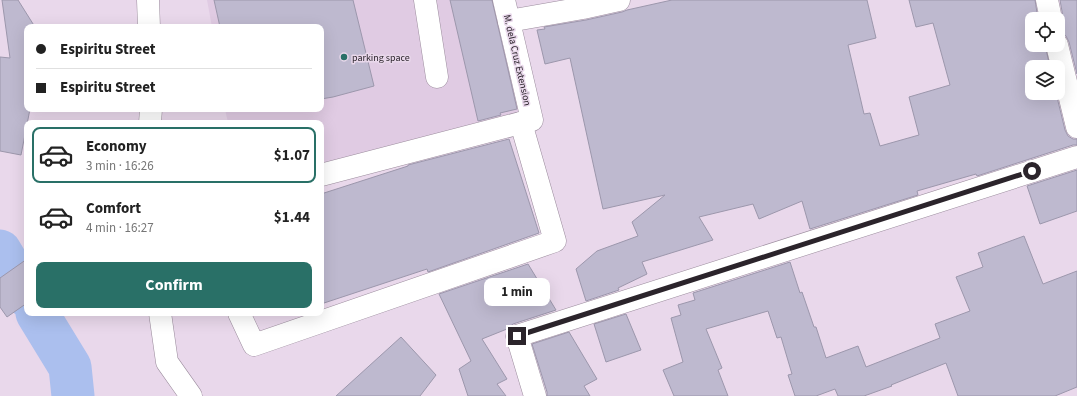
<!DOCTYPE html>
<html lang="en">
<head>
<meta charset="utf-8">
<style>
	:root { --surface:#fff; --page:#f6f6f6; --text:#222; --muted:#767676; --line:#e0e0e0; --accent:#297067 }
	body { margin:0; font-family:"Source Sans 3",sans-serif; background:var(--page); color:var(--text); height:100vh; display:flex; flex-direction:column; font-size:15px; white-space:nowrap }
	* { box-sizing:border-box; margin:0 }
	p { font-size:13px; color:var(--muted) }
	.icon { flex:none; width:22px; height:22px; fill:none; stroke:currentColor; stroke-width:2; stroke-linecap:round; stroke-linejoin:round }
	.map { position:relative; flex:1; overflow:hidden }
	.sheet { position:absolute; left:24px; top:120px; width:300px; height:196px; display:flex; flex-direction:column; background:var(--surface); border-radius:8px; box-shadow:0 4px 16px #0002 }
	.sheet>* { flex:none }
	.guide { position:absolute; left:24px; top:24px; width:300px; height:88px; border-radius:8px; box-shadow:0 4px 16px #0002; display:grid; align-content:center; height:88px; padding:0 12px; background:var(--surface) }
	.buttons { position:absolute; left:1025px; top:12px; display:grid; gap:8px }
	.buttons a { display:grid; place-items:center; width:40px; height:40px; border-radius:8px; background:var(--surface); box-shadow:0 4px 16px #0002; font-size:20px }
	.end { position:absolute; width:18px; height:18px; margin:-9px; border:5px solid #2b242b; background:#fff; box-shadow:0 0 0 2px #fff }
	.from { border-radius:50% }
	.bubble { position:absolute; height:28px; border-radius:8px; background:var(--surface); box-shadow:0 4px 16px #0002; font-size:13px; font-weight:700; line-height:28px; text-align:center }
	.guide b { display:flex; align-items:center; gap:14px; height:38px; font-size:15px }
	.guide b+b { border-top:1px solid var(--line) }
	.guide i { width:10px; height:10px; background:var(--text) }
	ul { padding:7px 0 0; list-style:none }
	li { display:flex; align-items:center; gap:12px; height:56px; margin:0 8px 6px; padding:0 4px; border:2px solid transparent; border-radius:8px }
	li div { flex:1 }
	li b { display:block; font-size:15px }
	li em { font-style:normal; font-weight:700 }
	li.active { border-color:var(--accent) }
	li>.icon { width:36px; height:36px; stroke-width:1.5 }
	.primary-button { display:flex; gap:8px; margin-top:auto; padding:8px 12px }
	.primary-button a { flex:1; height:46px; border-radius:8px; background:var(--accent); color:#fff; font-size:16px; font-weight:700; line-height:46px; text-align:center }
	.map>svg:first-child { display:block }
	.built { fill:#e0cbe3 }
	.lines { fill:none; stroke-linecap:round; stroke-linejoin:round }
	.river { stroke:#abbfee; stroke-width:43 }
	.building { fill:#beb9cf; stroke:#9c97ac }
	.minor-casing { stroke:#9b8c9d; stroke-width:23 }
	.minor { stroke:#fff; stroke-width:22 }
	.route { stroke:#2b242b; stroke-width:5 }
	.poi-dot { fill:#297067; stroke:#e9d8eb; stroke-width:1.5 }
	.labels { text-anchor:middle; stroke-width:3; stroke-linejoin:round; paint-order:stroke }
	.poi-label { font-size:10px; fill:#2b242b; stroke:#e9d8eb; text-anchor:start }
	.street-label { font-size:10px; fill:#2b242b; stroke:#e9d8eb }
</style>
</head>
<body>
<div class="map">
<svg width="1077" height="396" viewBox="0 0 1077 396">
	<rect width="100%" height="100%" fill="#e9d8eb"/>
	<path class="built" d="M 207,0 L 501,0 L 526,115 L 321,165 L 321,123 L 228,123 L 225,109 L 321,109 L 321,27 L 212,27 Z"/>
	<g class="lines">
		<g class="river">
			<path d="M 0,251 L 27,296"/>
			<path d="M 37,313 L 70,367 L 73,396"/>
		</g>
	</g>
	<g class="building">
		<path d="M 2,0 L 18,0 L 35,27 L 27,27 L 27,109 L 30,109 L 21,155 L 0,151 L 0,57 L 10,58 Z"/>
		<path d="M 214,0 L 353,0 L 374,86 L 333,97 L 321,99 L 321,27 L 220,27 Z"/>
		<path d="M 450,0 L 492,0 L 517,109 L 500,113 L 501,115 L 478,121 Z"/>
		<path d="M 672,0 L 867,0 L 876,38 L 848,45 L 864,114 L 870,113 L 880,146 L 919,135 L 909,97 L 950,85 L 933,23 L 916,27 L 909,0 L 1035,0 L 1038,19 L 1032,19 L 1032,45 L 1045,45 L 1050,67 L 1032,67 L 1032,93 L 1056,93 L 1065,130 L 1068,136 L 1073,139 L 1077,139 L 1077,145 L 1073,145 L 977,176 L 976,174 L 917,191 L 918,195 L 810,229 L 802,201 L 759,219 L 753,204 L 699,217 L 713,240 L 642,262 L 647,274 L 618,288 L 619,290 L 586,301 L 576,269 L 597,251 L 638,236 L 632,222 L 665,195 L 603,209 L 570,58 L 545,64 L 537,30 L 545,29 L 544,27 L 586,20 L 622,12 L 627,10 Z"/>
		<path d="M 1060,0 L 1077,0 L 1077,74 L 1069,42 L 1066,36 L 1061,33 L 1058,33 L 1058,29 L 1063,23 L 1063,17 Z"/>
		<path d="M 509,139 L 539,233 L 428,272 L 427,269 L 321,304 L 321,194 L 408,166 L 408,165 Z"/>
		<path d="M 1077,170 L 1077,211 L 1040,224 L 1027,186 Z"/>
		<path d="M 1024,236 L 1043,284 L 1077,271 L 1077,387 L 1055,396 L 958,396 L 946,363 L 891,385 L 892,386 L 864,396 L 838,396 L 835,389 L 816,396 L 795,396 L 788,375 L 792,374 L 781,337 L 777,338 L 768,311 L 706,329 L 722,368 L 718,370 L 728,396 L 674,396 L 663,370 L 683,362 L 671,318 L 681,315 L 678,305 L 695,300 L 693,293 L 790,262 L 800,293 L 802,292 L 814,327 L 816,327 L 826,358 L 858,346 L 866,367 L 940,338 L 935,324 L 970,311 L 956,277 L 983,267 L 978,253 Z"/>
		<path d="M 27,259 L 27,303 L 7,317 L 0,307 L 0,278 Z"/>
		<path d="M 528,264 L 556,310 L 513,324 L 507,329 L 482,339 L 507,379 L 497,384 L 506,396 L 468,396 L 459,369 L 471,361 L 439,294 Z"/>
		<path d="M 626,314 L 641,350 L 606,362 L 594,324 Z"/>
		<path d="M 569,332 L 597,379 L 584,386 L 590,396 L 547,396 L 547,392 L 532,344 Z"/>
		<path d="M 401,337 L 436,375 L 420,396 L 336,396 Z"/>
	</g>
	<g class="lines">
		<defs>
			<g id="minor">
				<path d="M 148,0 L 149,27"/>
				<path d="M 425,0 L 437,77"/>
				<path d="M 1047,0 L 1051,19"/>
				<path d="M 509,21 L 583,8 L 619,0"/>
				<path d="M 1057,45 L 1077,127"/>
				<path d="M 150,123 L 151,109"/>
				<path d="M 321,175 L 532,120 L 504,0"/>
				<path d="M 160,313 L 167,362 L 191,396"/>
				<path d="M 239,313 L 254,345 L 555,241 L 521,123"/>
				<path d="M 535,396 L 517,336 L 1077,157"/>
			</g>
		</defs>
		<use href="#minor" class="minor-casing"/>
		<use href="#minor" class="minor"/>
	</g>
	<g class="lines">
		<path class="route" d="M 517,336 L 1032,171"/>
	</g>
	<circle class="poi-dot" cx="344" cy="57" r="4"/>
	<g class="labels">
		<g class="poi-label">
			<text x="352" y="61">parking space</text>
		</g>
		<g class="street-label">
			<text transform="translate(518 60) rotate(77)" y="4">M. dela Cruz Extension</text>
		</g>
	</g>
</svg>
<div class="buttons">
<a><svg class="icon" aria-label="locate" viewBox="0 0 24 24"><circle cx="12" cy="12" r="6"/><path d="M12 2v4M12 18v4M2 12h4M18 12h4"/></svg></a>
<a><svg class="icon" aria-label="layers" viewBox="0 0 24 24"><path d="M12 4l9 5-9 5-9-5zM3 14l9 5 9-5"/></svg></a>
</div>
<i class="end from" style="left:1032px;top:171px"></i>
<i class="end" style="left:517px;top:336px"></i>
<div class="bubble" style="left:484px;top:278px;width:66px">1 min</div>
<div class="guide">
<b><i class="from"></i>Espiritu Street</b>
<b><i></i>Espiritu Street</b>
</div>
<section class="sheet">
<ul>
<li class="active"><svg class="icon" aria-label="car" viewBox="0 0 24 24"><path d="M5 17H2v-5l4-1 3-4h7l3 4 3 1v5h-3M9 17h6M6 11h13"/><circle cx="7" cy="17" r="2"/><circle cx="17" cy="17" r="2"/></svg><div><b>Economy</b><p>3 min · 16:26</p></div><em>$1.07</em></li>
<li><svg class="icon" aria-label="car" viewBox="0 0 24 24"><path d="M5 17H2v-5l4-1 3-4h7l3 4 3 1v5h-3M9 17h6M6 11h13"/><circle cx="7" cy="17" r="2"/><circle cx="17" cy="17" r="2"/></svg><div><b>Comfort</b><p>4 min · 16:27</p></div><em>$1.44</em></li>
</ul>
<div class="primary-button"><a>Confirm</a></div>
</section>
</div>
</body>
</html>
